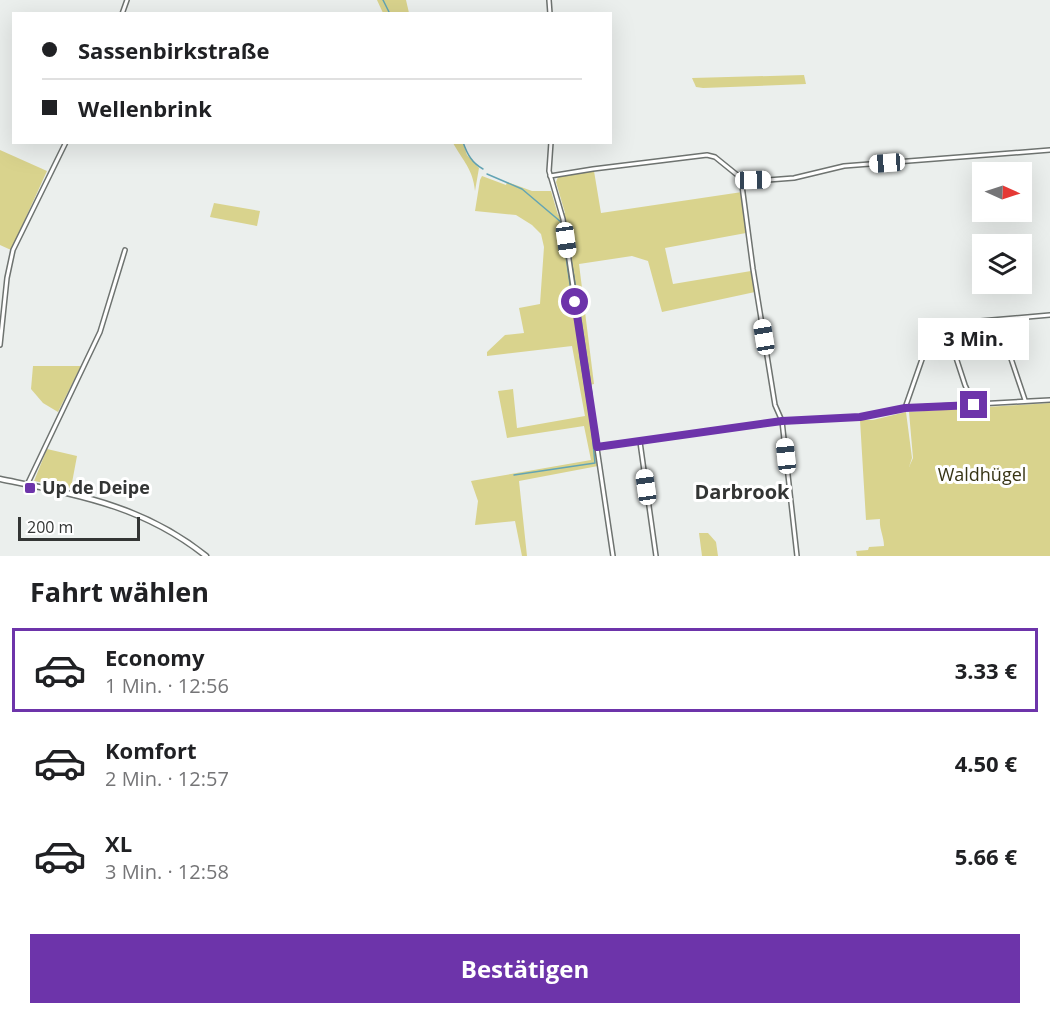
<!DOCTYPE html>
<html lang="de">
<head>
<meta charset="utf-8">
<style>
	:root { --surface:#fff; --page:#f2f2f2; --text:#202124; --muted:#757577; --line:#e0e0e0; --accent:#6d34aa }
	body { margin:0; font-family:"Open Sans",sans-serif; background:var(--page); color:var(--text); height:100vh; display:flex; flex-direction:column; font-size:22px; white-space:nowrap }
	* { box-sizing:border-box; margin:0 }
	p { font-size:20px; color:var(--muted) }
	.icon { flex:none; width:33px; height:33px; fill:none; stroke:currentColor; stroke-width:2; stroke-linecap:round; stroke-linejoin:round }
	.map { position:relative; height:556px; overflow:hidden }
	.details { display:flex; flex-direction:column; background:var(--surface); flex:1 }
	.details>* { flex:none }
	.hud { position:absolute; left:12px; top:12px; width:600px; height:132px; border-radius:0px; box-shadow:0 6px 24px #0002; display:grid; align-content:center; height:132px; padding:0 30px; background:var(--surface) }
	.needle { width:39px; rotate:93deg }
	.fabs { position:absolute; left:972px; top:162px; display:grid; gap:12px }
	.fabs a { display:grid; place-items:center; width:60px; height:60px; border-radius:0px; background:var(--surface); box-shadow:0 6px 24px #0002; font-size:30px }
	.scale { position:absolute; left:18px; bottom:15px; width:122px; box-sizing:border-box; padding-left:6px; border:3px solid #333534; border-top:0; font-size:16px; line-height:21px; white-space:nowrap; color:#333534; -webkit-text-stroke:4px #fff; paint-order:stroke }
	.end { position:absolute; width:27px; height:27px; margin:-14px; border:8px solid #6d34aa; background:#fff; box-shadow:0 0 0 3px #fff }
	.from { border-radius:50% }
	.bubble { position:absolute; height:42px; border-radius:0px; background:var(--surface); box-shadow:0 6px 24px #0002; font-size:20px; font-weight:700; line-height:42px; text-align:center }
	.car { position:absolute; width:18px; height:36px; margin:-18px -9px; border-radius:8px; box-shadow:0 0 4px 2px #0007; background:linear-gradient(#fff 24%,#345 0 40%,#fff 0 76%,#345 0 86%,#fff 0) }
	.hud b { display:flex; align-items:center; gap:21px; height:57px; font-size:22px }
	.hud b+b { border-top:2px solid var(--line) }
	.hud i { width:15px; height:15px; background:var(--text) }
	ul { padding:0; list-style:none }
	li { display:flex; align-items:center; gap:18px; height:84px; margin:0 12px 9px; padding:0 18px; border:3px solid transparent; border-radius:0px }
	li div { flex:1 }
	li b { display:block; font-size:22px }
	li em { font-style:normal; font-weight:700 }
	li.selected { border-color:var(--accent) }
	li>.icon { width:54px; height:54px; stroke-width:1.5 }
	h2 { padding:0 30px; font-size:27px; line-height:72px }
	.cta { display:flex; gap:12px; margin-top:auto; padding:12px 30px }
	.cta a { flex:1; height:69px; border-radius:0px; background:var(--accent); color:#fff; font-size:24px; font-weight:700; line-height:69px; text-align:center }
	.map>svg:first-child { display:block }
	.green { fill:#d9d38d }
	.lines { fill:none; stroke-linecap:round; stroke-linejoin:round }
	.stream { stroke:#63a4b4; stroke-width:1.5 }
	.minor-casing { stroke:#6e7370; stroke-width:6 }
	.tertiary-casing { stroke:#6e7370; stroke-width:7 }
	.minor { stroke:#fff; stroke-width:3 }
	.tertiary { stroke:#fff; stroke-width:4 }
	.route { stroke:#6d34aa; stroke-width:8 }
	.poi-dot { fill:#6d34aa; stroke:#fff; stroke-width:2 }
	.labels { text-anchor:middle; stroke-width:6; stroke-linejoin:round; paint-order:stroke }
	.park-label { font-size:18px; fill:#373414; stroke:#fff }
	.poi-label { font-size:18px; font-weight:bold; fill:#333534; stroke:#fff; text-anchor:start }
	.neighbourhood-label { font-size:20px; font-weight:bold; fill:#333534; stroke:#fff }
</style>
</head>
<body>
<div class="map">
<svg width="1050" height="556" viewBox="0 0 1050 556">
	<rect width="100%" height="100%" fill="#ebefed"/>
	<g class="green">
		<path d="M 377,0 L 406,0 L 409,13 L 383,13 Z"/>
		<path d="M 804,75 L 806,84 L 703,88 L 696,87 L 692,78 Z"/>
		<path d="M 453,143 L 463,143 L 467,155 L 479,168 L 475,191 C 473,169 463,161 453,143 Z"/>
		<path d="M 0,150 L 47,171 L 11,250 L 0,245 Z"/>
		<path d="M 594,171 L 601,213 L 742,192 L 746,233 L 665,248 L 673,284 L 751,271 L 755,292 L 662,312 L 648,261 L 632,256 L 579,264 L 594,384 L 585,386 L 598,466 L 519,481 L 527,556 L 522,556 L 515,521 L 475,525 L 478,501 L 471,481 L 591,460 L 584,426 L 507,438 L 498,391 L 513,389 L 517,428 L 585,416 L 572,346 L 487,356 L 487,352 L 505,335 L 524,333 L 519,308 L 540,304 L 544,247 L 541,234 L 532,225 L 516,215 L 475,211 L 480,180 L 482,176 L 506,185 L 507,182 L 532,191 L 551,191 L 558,215 L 565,213 L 556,182 L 558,177 Z"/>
		<path d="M 214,203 L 260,211 L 257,226 L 210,217 Z"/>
		<path d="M 33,366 L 81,366 L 58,412 L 43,403 L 31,389 Z"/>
		<path d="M 1050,403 L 1050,556 L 857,556 L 856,551 L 868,550 L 869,547 L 884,546 C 884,536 879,529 880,519 L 866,520 L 860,420 L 873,420 L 906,412 L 912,458 L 909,467 L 913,458 L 909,412 Z"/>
		<path d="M 47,449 L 77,456 L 71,488 L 34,481 Z"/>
		<path d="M 699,533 L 708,533 L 716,542 L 718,556 L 702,556 Z"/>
	</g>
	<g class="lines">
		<g class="stream">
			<path d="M 383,0 L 390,14"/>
			<path d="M 463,142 C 467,154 472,163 483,169"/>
			<path d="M 487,174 L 522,189 L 561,222 L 572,298"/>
			<path d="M 555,186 L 563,213 L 568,237"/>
			<path d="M 568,242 L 577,295"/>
			<path d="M 573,305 L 580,350"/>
			<path d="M 579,306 L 592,394"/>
			<path d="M 580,356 L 590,418"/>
			<path d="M 514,475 L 595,463 L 591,423"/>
		</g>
		<defs>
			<g id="minor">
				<path d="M 549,0 L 550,14"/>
				<path d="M 122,14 L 127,0"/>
				<path d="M 551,142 L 549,171 L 563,219 L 613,556"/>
				<path d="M 550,176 L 593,169 L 707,155 L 715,157 L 741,178 L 768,180 L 794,178 L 844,166 L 1050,150"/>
				<path d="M 741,178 L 753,269 L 775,405 L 782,421 L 797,556"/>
				<path d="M 998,320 L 1025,400"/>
				<path d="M 945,324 L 965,385 L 974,405"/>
				<path d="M 0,345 L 7,278 L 13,250 L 66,142"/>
				<path d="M 905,408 L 934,325 L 1050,315"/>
				<path d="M 640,442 L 656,556"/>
				<path d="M 597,447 L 782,421 L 860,417 L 905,408 L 1050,400"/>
				<path d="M 27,485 L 100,332 L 125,250"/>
			</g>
			<path id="tertiary" d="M 0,479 C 78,495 142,505 206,556"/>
		</defs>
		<use href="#minor" class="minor-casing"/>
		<use href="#tertiary" class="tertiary-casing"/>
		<use href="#minor" class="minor"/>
		<use href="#tertiary" class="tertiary"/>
	</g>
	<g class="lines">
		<path class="route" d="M 575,302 L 597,447 L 782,421 L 860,417 L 905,408 L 974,405"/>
	</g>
	<rect class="poi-dot" x="24" y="482" width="12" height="12" rx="3"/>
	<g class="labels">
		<g class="park-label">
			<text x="982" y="481">Waldhügel</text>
		</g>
		<g class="poi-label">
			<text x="42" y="494">Up de Deipe</text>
		</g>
		<g class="neighbourhood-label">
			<text x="742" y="499">Darbrook</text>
		</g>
	</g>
</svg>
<div class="fabs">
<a><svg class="needle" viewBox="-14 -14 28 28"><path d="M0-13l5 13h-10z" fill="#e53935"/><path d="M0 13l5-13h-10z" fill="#757577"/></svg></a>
<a><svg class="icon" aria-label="layers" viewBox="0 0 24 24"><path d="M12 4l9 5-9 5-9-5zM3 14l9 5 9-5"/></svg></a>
</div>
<div class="scale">200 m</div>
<i class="end from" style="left:575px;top:302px"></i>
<i class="end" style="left:974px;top:405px"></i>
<div class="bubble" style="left:918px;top:318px;width:111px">3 Min.</div>
<i class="car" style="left:887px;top:163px;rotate:266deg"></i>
<i class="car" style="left:753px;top:180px;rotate:89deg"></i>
<i class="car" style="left:566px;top:240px;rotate:172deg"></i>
<i class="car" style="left:764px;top:337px;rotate:351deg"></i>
<i class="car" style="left:786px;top:456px;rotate:354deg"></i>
<i class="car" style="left:646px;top:487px;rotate:352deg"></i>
<div class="hud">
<b><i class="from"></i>Sassenbirkstraße</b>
<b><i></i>Wellenbrink</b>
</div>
</div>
<section class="details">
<h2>Fahrt wählen</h2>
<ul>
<li class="selected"><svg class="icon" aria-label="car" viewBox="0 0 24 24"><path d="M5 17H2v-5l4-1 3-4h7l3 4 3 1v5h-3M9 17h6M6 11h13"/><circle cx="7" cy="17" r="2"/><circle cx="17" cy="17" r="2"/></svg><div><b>Economy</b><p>1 Min. · 12:56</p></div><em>3.33 €</em></li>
<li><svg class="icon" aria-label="car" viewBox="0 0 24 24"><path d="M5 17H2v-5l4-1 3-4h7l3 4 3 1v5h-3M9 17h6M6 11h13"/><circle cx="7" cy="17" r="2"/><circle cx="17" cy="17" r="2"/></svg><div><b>Komfort</b><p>2 Min. · 12:57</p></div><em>4.50 €</em></li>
<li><svg class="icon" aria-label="car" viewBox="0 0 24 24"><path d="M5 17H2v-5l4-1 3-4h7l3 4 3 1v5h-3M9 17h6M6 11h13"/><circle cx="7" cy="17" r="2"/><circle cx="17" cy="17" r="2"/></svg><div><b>XL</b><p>3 Min. · 12:58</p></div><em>5.66 €</em></li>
</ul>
<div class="cta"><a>Bestätigen</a></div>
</section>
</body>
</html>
